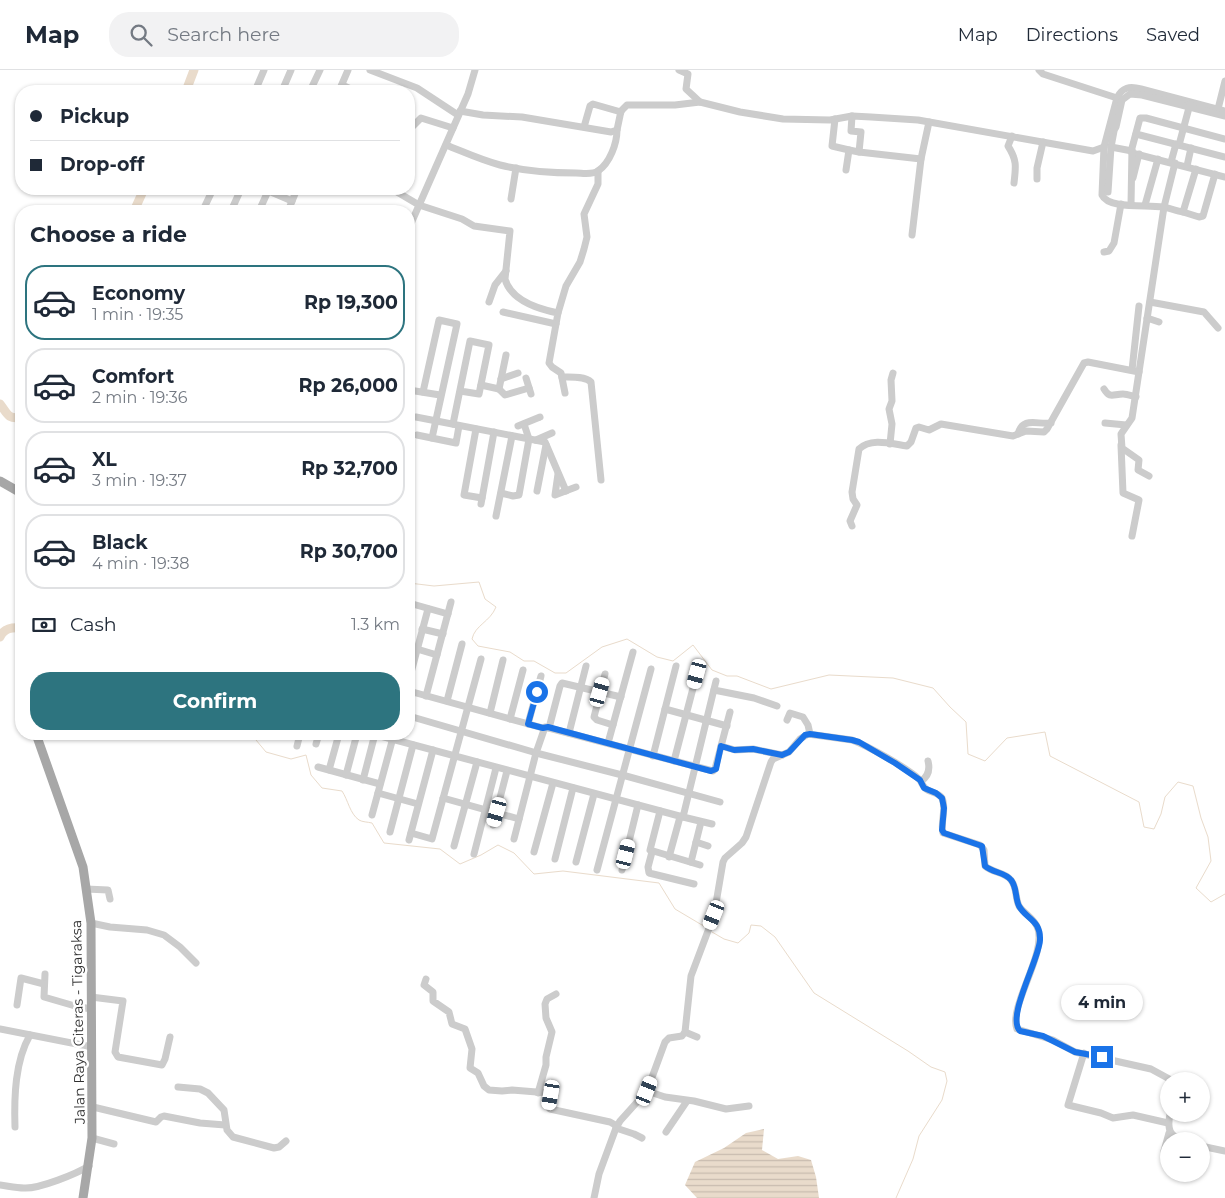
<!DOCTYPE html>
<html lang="en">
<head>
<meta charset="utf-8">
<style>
	:root { --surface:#fff; --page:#f2f2f3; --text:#1f2937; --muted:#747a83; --line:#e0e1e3; --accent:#2d747f }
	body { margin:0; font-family:Montserrat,sans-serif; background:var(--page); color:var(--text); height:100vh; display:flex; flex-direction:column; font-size:19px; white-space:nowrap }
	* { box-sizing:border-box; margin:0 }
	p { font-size:16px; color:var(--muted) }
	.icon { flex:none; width:28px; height:28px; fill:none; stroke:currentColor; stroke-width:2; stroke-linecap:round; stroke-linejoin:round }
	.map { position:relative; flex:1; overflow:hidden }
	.side { position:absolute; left:15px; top:135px; width:400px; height:535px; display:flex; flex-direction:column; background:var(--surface); border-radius:20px; box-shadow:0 1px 4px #0004 }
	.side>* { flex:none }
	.guide { position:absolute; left:15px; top:15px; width:400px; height:110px; border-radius:20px; box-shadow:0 1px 4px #0004; display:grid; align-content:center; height:110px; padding:0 15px; background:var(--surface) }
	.tools { position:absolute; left:1160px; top:1002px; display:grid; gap:10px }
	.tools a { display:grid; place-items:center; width:50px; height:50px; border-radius:50%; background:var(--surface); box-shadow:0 1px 4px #0004; font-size:25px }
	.end { position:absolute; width:22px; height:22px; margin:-11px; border:6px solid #1a73e8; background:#fff; box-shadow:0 0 0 2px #fff }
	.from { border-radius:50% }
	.bubble { position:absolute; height:35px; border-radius:18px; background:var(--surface); box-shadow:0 1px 4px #0004; font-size:16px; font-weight:700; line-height:35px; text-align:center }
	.car { position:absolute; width:15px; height:30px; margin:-15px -8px; border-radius:6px; box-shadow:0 0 4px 1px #0007; background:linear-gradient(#fff 24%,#345 0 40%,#fff 0 76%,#345 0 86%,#fff 0) }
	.guide b { display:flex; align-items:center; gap:18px; height:48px; font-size:19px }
	.guide b+b { border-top:1px solid var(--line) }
	.guide i { width:12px; height:12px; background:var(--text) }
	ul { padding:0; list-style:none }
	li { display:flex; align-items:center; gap:15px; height:75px; margin:0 10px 8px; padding:0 5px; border:2px solid var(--line); border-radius:20px }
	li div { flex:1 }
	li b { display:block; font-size:19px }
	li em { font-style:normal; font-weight:700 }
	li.current { border-color:var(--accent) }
	li>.icon { width:45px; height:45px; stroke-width:1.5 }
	h2 { padding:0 15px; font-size:22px; line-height:60px }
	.pay { display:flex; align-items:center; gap:12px; height:55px; padding:0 15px; font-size:19px }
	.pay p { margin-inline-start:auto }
	.action { display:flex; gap:10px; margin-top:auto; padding:10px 15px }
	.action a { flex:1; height:58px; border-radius:20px; background:var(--accent); color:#fff; font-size:20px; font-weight:700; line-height:58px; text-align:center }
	header { display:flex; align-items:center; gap:30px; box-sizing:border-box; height:70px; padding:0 25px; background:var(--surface); border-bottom:1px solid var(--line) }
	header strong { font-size:24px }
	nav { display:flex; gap:28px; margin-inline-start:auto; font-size:18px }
	.search { width:350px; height:45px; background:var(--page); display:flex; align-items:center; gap:12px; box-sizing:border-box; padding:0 18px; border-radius:20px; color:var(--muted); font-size:19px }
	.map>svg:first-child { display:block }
	.water { fill:url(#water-rules) }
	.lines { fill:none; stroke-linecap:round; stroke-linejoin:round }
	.stream { stroke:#e9dbcb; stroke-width:1 }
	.river { stroke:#e9dbcb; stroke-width:9 }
	.minor { stroke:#ccc; stroke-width:7 }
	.major { stroke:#a7a7a7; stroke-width:9 }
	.route { stroke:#1a73e8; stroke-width:6 }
	.labels { text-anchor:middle; stroke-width:5; stroke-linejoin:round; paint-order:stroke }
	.street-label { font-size:14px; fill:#2f2f2f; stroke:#fff }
</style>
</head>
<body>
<header>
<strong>Map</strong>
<div class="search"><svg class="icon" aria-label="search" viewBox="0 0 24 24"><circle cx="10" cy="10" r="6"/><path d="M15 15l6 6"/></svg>Search here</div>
<nav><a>Map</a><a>Directions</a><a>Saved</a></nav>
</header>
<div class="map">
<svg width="1225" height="1128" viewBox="0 0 1225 1128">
	<defs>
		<pattern id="water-rules" width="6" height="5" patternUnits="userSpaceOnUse" patternTransform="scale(1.25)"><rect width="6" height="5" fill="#e9dbcb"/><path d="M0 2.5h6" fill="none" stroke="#c8bcaf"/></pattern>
	</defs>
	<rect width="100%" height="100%" fill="#fff"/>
	<path class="water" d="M 764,1059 L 762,1080 L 778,1089 L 798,1086 L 811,1090 L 816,1107 L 819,1128 L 697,1128 L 685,1115 L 695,1092 L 724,1078 L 746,1063 Z"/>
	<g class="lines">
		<g class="stream">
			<path d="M 409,513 L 434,516 L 479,512 L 485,529 L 496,537 C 490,552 475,555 472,569 L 478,576 L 510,582 L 524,591 L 534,591 L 555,603 L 566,603 L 602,577 L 627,569 L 657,587 L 673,591 L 693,575 L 712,600 L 727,606 L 737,606 L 771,619 L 829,605 L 893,608 L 933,618 L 950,637 L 966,652 L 968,684 L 985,691 L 1007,668 L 1045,662 L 1050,686 L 1139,732 L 1144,757 L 1154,759 L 1161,744 L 1165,727 L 1178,712 L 1193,716 L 1201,748 L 1208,767 L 1211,791 L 1196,818 L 1211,832 L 1225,824"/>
			<path d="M 251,664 L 266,682 L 291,689 L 306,685 L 311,705 L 322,718 L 342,721 C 348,730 350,744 359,750 C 362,752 368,752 372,753 L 384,773 L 440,779 L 460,794 L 481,785 L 498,775 L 514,783 L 534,804 L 563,801 L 659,813 L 675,839 L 707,858"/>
			<path d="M 712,862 L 724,869 L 738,873 L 749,863 L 751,855 L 761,856 L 775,867 L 814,923 L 908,981 L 931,997 L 945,1002 L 947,1011 L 942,1030 L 919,1066 L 913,1089 L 896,1128"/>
		</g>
		<g class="river">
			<path d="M 186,21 L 194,0"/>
			<path d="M 134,141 L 144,119"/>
			<path d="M 0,334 C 7,343 8,350 21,347"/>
			<path d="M 0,567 C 4,558 12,557 21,558"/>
		</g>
		<g class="minor">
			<path d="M 370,0 L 417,18 L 458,45"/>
			<path d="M 679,0 L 688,4 L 686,19 L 700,32"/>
			<path d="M 1039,0 L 1043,4 L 1117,28"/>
			<path d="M 342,15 L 355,21"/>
			<path d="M 255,21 L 264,0"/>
			<path d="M 282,21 L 291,0"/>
			<path d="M 310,21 L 320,0"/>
			<path d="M 339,21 L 348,0"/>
			<path d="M 1218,39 L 1225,11"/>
			<path d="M 460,41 L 483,45 L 522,47 L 611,62 L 617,60 L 621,41 L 627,35 L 675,35 L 700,32 L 740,42 L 783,49 L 830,50 L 852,46 L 871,47 L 918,50 L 1093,81 L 1104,77 L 1117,28 C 1122,17 1130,16 1141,19 L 1225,41"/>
			<path d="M 835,49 L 832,76 L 849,80"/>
			<path d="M 584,57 L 590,36 L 593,34 L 621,42"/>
			<path d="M 1110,58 L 1114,61 L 1111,77"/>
			<path d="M 409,60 L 421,48 L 453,58"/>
			<path d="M 1114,60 L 1116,57 L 1122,30 L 1130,24 L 1142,25 L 1225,46"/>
			<path d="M 1136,64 L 1225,87"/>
			<path d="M 1012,66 L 1008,76 C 1017,90 1016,96 1014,113"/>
			<path d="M 446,75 C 464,82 481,90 500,95 C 524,101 551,103 576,103 C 582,103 593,105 598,101 C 610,93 617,73 617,60"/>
			<path d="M 1179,75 L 1190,34"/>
			<path d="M 1104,77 L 1102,125 C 1109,140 1148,134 1163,137 C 1170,138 1176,141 1183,142 L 1196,99"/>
			<path d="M 859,82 L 921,89"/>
			<path d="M 1132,83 L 1225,107"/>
			<path d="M 1171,92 L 1176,74"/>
			<path d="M 1187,96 L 1191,78"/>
			<path d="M 846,100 L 849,80 L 859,82 L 861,62 L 851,61 L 852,46"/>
			<path d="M 1133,108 L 1139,84"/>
			<path d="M 1037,109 L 1037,98 L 1043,72"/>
			<path d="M 264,119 L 292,131"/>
			<path d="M 392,119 L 419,135 L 462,149 L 474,156 L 510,161 L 505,209 C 511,231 538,239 558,243 L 549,293 L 552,297 L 561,303 L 565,323"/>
			<path d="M 1108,122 L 1111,77 L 1132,81"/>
			<path d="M 511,129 L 516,98"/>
			<path d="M 1131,135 L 1132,78 L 1140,48 L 1146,48 L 1225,69"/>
			<path d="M 1145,135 L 1158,89"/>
			<path d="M 204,138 L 213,119"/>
			<path d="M 231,141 L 241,119"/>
			<path d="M 259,141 L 269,119"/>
			<path d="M 288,141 L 297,119"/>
			<path d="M 1183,142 L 1199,147 L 1203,146 L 1215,104"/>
			<path d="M 409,158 L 468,24 L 475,0"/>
			<path d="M 912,165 L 921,89 L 929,52"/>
			<path d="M 1104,182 L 1109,181 L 1114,173 L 1121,134"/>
			<path d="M 489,232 L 495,215 L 506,201"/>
			<path d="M 1150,232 L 1204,242 L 1218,258"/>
			<path d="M 503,242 L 556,254"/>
			<path d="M 558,243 L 566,216 L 580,192 L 584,179 L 587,167 L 584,144 L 598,114 L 598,101"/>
			<path d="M 1147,248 L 1159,252"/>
			<path d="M 1132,300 L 1139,236"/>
			<path d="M 562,307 C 571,307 585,306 591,312 L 601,410"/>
			<path d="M 526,308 L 531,324"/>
			<path d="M 501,309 L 518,303"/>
			<path d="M 481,315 L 499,319 L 506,285"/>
			<path d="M 499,319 L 505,325 L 529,318"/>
			<path d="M 1104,319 C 1110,329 1113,324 1123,324 C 1127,324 1132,326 1136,327"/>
			<path d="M 409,320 L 440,325"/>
			<path d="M 423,322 L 439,250 L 457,254 L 432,368"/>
			<path d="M 416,347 L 545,372 L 566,421"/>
			<path d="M 1105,353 L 1126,355"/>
			<path d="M 453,354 L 470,271 L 489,275 L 479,324 L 460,321"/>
			<path d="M 518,356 L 540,347"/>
			<path d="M 476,359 L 464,425 L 482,428"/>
			<path d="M 1018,364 C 1023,346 1037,355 1051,353"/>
			<path d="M 417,365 L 456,373 L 459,356"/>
			<path d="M 536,370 L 552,363"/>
			<path d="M 890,374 L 892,354 L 889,339 L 892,331 L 891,310 L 893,303"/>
			<path d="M 1121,375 L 1123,423 L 1139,430 L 1132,466"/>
			<path d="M 558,404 L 555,425 L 576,417"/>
			<path d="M 1149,406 L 1138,400 L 1139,390 L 1122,378 L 1121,364 L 1132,348 L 1164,137 L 1175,93"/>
			<path d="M 537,421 L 546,375"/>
			<path d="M 501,423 L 513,426 L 519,425 L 529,369 L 524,354"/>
			<path d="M 481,434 L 494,362"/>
			<path d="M 496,446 L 512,366"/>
			<path d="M 852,456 L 850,451 L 857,435 L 853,429 L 852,422 L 859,379 C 871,367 892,374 907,376 L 911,372 L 916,358 L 919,357 L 929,360 L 941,354 L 1013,366 L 1026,361 L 1044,362 L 1047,359 L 1084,293 L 1088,292 L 1139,302"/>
			<path d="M 409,533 L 448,544"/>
			<path d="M 422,559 L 443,564"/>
			<path d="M 417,579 L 437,585"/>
			<path d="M 605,604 L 594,647 L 597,650 L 613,655"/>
			<path d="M 409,610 L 428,539"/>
			<path d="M 714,620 L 754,628 L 777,636"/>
			<path d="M 409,621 L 543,658"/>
			<path d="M 426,626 L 451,532"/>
			<path d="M 447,631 L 462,574"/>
			<path d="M 665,639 L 727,656"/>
			<path d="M 490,643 L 503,590"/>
			<path d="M 409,646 L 540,684 L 626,706 L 720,732"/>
			<path d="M 510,649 L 523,600"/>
			<path d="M 787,650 L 790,643 L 803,647 L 808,655 L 810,664"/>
			<path d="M 528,654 L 541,606"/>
			<path d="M 549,658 L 560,616 L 562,613 L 621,627"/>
			<path d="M 569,663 L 586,596"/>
			<path d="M 373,664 L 683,747 L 716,611"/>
			<path d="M 608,673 L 633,582"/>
			<path d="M 316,674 L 319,664"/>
			<path d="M 297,676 L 300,664"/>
			<path d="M 721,676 L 735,680 L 753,679 L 782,685"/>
			<path d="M 653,686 L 676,596"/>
			<path d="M 674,691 L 697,603"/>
			<path d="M 318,697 L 380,714"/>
			<path d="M 329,700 L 339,664"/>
			<path d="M 346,705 L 357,664"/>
			<path d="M 363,710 L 375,664"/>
			<path d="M 921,711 C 929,706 930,699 928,691"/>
			<path d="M 378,723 L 418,734"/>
			<path d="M 443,728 L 519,749"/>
			<path d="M 660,741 L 650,780 L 700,795"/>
			<path d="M 372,745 L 394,664"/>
			<path d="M 683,747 L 712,754"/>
			<path d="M 493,755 L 507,701"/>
			<path d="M 390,762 L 413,675"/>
			<path d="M 411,763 L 432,769 L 481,589"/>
			<path d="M 514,769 L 536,683 L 545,657 L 713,701 L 715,699 L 730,642"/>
			<path d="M 409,770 L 433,680"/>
			<path d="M 696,772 L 708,776"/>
			<path d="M 454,776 L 477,692"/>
			<path d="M 534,782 L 553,713"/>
			<path d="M 652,782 L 648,797 L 649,803 L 694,814"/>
			<path d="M 474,784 L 496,698"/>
			<path d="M 669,787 L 680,747"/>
			<path d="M 555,789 L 573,718"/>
			<path d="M 576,792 L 594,724"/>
			<path d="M 691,792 L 701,752"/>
			<path d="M 597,800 L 651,599"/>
			<path d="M 622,800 L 638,735"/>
			<path d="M 86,819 L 108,820 L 110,829"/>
			<path d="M 91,853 L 110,857 L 147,860 L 164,865 L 180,877 L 196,893"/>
			<path d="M 45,904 L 44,927 L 75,936 L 91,939"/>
			<path d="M 426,909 L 424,915 L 433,922 L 433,931 L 449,942 L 452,954 L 465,959 L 472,979 L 470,998 L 478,1003 L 484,1016 L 489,1020 L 502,1021 L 512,1020 L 549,1023 L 551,1025 L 549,1038 L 550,1039 L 610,1052 L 617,1056"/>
			<path d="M 91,927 L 123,931 L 115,982 L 118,987 L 162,995 L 165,989 L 170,967"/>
			<path d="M 17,935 L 21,908 L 44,914"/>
			<path d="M 0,959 L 92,977"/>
			<path d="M 685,962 L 697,967"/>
			<path d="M 1084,983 L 1068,1035 L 1101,1043 L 1113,1048 L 1133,1045 L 1168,1053"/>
			<path d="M 178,1017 L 200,1019 L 208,1023 L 224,1040 L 227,1060 L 233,1067 L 274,1078 L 279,1077 L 286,1071"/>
			<path d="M 647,1021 L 665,1027 L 694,1031 L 726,1039 L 749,1036"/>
			<path d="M 538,1023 L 546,995 L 546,987 L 552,962 L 546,948 L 545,934 L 547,929 L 556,924"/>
			<path d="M 93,1037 L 156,1052 L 161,1047 L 164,1046 L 200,1053 L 225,1055"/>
			<path d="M 1170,1044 C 1167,1059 1169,1067 1185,1071"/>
			<path d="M 15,1057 C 14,1027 15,991 30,965"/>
			<path d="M 616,1058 L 634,1064 L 642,1068"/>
			<path d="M 666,1062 L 687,1031"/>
			<path d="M 92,1068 L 114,1074"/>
			<path d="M 1201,1076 L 1225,1081"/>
			<path d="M 1164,1081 L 1169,1063"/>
			<path d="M 0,1115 C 8,1116 16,1118 24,1118 C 39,1119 76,1104 89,1096"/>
			<path d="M 594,1128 L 599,1104 L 616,1058 L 620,1051 L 647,1021 L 665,972 L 669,968 L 682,966 L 685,962 L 691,906 L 714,845 L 723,792 L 725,788 L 742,773 L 746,767 L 771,692 L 773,689 L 789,682 L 800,669 L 808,664 L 852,670 C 868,676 907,698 919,709 C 922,712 922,716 926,719 C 931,723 938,722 942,728 C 947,739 940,752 943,763 L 980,775 L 984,780 L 985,796 C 993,803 1005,802 1011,810 C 1017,817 1015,828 1019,836 C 1025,845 1035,848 1038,859 C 1046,885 1008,938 1017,959 L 1053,970 L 1075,982 L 1151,999 L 1173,1011"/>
		</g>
		<g class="major">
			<path d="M 0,411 L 21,423"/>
			<path d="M 36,664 L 83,797 L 91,853 L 92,1068 L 83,1128"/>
		</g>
	</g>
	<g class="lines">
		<path class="route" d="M 537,622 L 528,654 L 543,658 L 548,657 L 711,701 L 716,699 L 721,676 L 734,680 L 753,679 L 782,685 L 789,682 L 805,665 L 810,664 L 852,670 L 859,672 L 895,693 L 920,710 L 924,718 L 936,723 L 942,728 L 944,738 L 942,760 L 944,763 L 982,776 L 985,796 C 993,803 1005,802 1011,810 C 1017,817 1015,828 1019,836 C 1026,849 1041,850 1040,870 C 1039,890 1006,947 1020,961 L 1043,966 L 1075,982 L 1102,987"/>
	</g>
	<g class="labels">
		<g class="street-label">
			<text transform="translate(78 952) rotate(-91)" y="5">Jalan Raya Citeras - Tigaraksa</text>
		</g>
	</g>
</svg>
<div class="tools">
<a>+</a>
<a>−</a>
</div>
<i class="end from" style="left:537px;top:622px"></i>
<i class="end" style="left:1102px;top:987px"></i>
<div class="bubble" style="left:1061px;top:915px;width:82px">4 min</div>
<i class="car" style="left:697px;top:604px;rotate:195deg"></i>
<i class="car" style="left:600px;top:622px;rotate:16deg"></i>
<i class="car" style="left:497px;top:742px;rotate:196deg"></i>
<i class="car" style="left:626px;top:784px;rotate:14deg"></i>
<i class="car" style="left:714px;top:845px;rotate:202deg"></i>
<i class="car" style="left:647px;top:1021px;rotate:22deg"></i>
<i class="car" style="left:551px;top:1025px;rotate:190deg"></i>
<div class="guide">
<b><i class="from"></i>Pickup</b>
<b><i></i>Drop-off</b>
</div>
<section class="side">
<h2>Choose a ride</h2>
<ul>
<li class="current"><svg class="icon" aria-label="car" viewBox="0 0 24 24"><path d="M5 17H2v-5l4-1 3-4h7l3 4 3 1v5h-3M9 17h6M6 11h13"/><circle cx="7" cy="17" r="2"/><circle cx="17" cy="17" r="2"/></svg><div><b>Economy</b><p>1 min · 19:35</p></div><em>Rp 19,300</em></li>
<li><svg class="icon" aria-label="car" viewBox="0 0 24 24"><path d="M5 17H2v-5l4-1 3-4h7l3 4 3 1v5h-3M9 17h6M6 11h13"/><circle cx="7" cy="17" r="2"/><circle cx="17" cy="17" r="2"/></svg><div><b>Comfort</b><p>2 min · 19:36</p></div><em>Rp 26,000</em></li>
<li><svg class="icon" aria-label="car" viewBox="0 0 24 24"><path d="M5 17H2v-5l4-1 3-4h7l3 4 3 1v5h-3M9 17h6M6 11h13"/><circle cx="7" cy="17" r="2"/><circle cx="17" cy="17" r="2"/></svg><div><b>XL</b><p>3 min · 19:37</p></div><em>Rp 32,700</em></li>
<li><svg class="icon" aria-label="car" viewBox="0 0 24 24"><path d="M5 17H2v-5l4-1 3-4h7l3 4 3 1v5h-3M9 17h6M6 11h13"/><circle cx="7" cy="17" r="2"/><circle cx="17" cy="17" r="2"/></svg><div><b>Black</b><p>4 min · 19:38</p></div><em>Rp 30,700</em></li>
</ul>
<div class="pay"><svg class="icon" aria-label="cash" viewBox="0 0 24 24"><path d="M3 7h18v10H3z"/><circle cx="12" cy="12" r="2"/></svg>Cash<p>1.3 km</p></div>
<div class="action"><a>Confirm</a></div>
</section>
</div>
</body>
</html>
